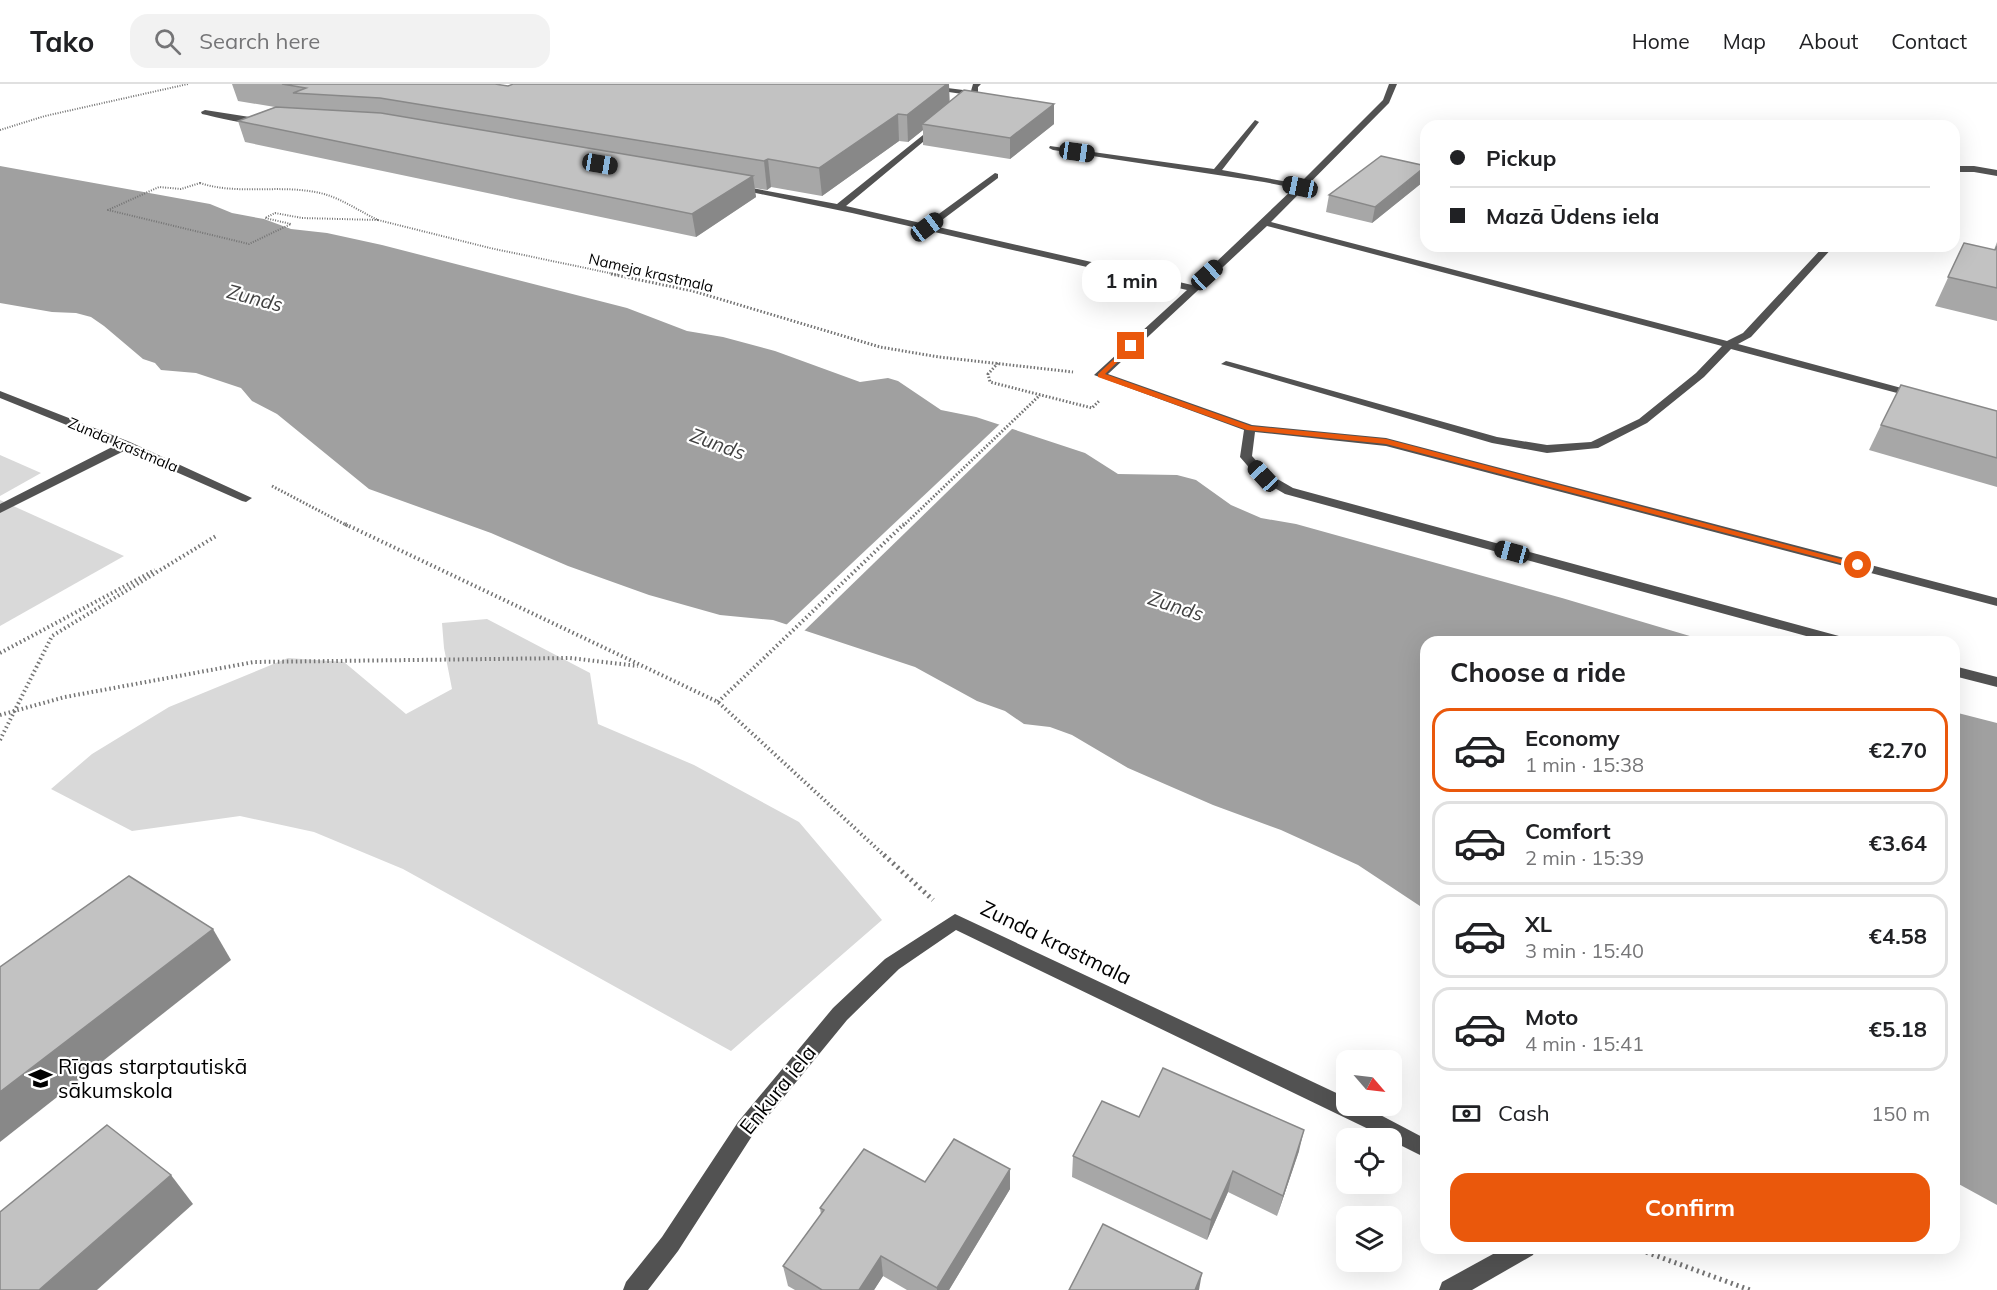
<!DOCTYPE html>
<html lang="en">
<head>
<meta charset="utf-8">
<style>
	:root { --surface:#fff; --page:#f2f2f2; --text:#202124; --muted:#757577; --line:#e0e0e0; --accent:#ea580c }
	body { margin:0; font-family:Mulish,sans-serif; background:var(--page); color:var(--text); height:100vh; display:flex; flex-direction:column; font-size:22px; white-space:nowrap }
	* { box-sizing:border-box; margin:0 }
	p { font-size:20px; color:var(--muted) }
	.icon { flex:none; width:33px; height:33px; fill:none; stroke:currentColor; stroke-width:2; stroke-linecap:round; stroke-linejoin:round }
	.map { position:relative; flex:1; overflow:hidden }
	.details { position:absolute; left:1420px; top:552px; width:540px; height:618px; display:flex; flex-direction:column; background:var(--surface); border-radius:18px; box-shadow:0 6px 24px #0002 }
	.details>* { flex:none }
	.banner { position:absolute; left:1420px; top:36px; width:540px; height:132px; border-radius:18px; box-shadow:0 6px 24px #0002; display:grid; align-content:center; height:132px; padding:0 30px; background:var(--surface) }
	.needle { width:39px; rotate:118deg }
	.buttons { position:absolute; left:1336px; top:966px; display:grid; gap:12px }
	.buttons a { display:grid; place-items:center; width:66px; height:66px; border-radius:12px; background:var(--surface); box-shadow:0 6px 24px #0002; font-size:30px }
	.end { position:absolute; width:27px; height:27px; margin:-14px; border:8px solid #ea580c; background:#fff; box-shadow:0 0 0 3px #fff }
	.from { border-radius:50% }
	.bubble { position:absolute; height:42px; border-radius:18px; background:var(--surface); box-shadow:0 6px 24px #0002; font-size:20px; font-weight:700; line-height:42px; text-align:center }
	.car { position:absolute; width:18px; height:36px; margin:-18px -9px; border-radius:8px; box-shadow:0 0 4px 2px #0007; background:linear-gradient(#222 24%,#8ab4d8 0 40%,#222 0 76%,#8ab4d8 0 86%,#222 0) }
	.banner b { display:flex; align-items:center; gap:21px; height:57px; font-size:22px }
	.banner b+b { border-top:2px solid var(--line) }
	.banner i { width:15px; height:15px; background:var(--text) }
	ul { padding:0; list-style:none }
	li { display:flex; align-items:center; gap:18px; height:84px; margin:0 12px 9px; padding:0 18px; border:3px solid var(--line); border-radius:18px }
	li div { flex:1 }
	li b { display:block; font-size:22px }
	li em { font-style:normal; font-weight:700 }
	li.active { border-color:var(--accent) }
	li>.icon { width:54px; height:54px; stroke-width:1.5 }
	h2 { padding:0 30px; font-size:27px; line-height:72px }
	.pay { display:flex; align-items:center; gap:15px; height:66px; padding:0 30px; font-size:22px }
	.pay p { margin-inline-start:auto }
	.primary-button { display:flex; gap:12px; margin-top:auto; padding:12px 30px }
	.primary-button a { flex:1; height:69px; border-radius:18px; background:var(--accent); color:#fff; font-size:24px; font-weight:700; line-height:69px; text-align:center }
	header { display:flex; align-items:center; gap:36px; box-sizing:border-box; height:84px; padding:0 30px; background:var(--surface); border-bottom:2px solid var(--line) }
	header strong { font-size:28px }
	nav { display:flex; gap:33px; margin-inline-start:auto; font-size:21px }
	.search { width:420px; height:54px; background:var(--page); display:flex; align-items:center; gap:15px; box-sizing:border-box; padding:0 21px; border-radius:18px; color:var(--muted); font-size:22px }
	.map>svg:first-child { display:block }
	.green { fill:#d9d9d9 }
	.water { fill:#a0a0a0 }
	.pier { fill:#fff }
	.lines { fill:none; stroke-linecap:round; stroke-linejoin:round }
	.path-far3 { stroke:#747474; stroke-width:2; stroke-dasharray:1 1.5; stroke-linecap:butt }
	.path-far2 { stroke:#747474; stroke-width:3; stroke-dasharray:1.5 2; stroke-linecap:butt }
	.path-far1 { stroke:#747474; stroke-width:4; stroke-dasharray:1.5 3; stroke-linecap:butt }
	.path { stroke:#747474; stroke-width:5; stroke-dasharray:2 4; stroke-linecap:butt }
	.minor { fill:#525252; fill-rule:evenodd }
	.wall { fill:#a7a7a7 }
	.shaded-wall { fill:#888 }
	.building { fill:#c2c2c2; stroke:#888; stroke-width:1.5 }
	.route { fill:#ea580c }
	.labels { text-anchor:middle; stroke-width:4.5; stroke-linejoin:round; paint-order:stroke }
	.far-street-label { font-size:15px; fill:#000; stroke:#fff }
	.water-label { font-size:20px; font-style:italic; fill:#414141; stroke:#fff }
	.near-street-label { font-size:21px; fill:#000; stroke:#fff }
	.near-poi-label { font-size:21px; fill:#000; stroke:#fff; text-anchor:start }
</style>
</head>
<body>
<header>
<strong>Tako</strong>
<div class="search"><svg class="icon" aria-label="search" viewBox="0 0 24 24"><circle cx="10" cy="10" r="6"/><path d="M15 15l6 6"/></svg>Search here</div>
<nav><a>Home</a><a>Map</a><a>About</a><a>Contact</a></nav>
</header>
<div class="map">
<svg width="1997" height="1206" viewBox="0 0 1997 1206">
	<rect width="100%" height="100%" fill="#fff"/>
	<g class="green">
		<path d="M 0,371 L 41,389 L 0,412 Z"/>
		<path d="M 0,416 L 124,472 L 0,542 Z"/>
		<path d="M 487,535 L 590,589 L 598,640 L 694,681 L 799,738 L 882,836 L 731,967 L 403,785 L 314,748 L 240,732 L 132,747 L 51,705 L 92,670 L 169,623 L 288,574 L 344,578 L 406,630 L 452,605 L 444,564 L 442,539 Z"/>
	</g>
	<g class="water">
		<path d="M 0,82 L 210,120 L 232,129 L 264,135 L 291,145 L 327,149 L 382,161 L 627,224 L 687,247 L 723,253 L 775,267 L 860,298 L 888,294 L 898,297 L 941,326 L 976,333 L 1085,369 L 1118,390 L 1177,391 L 1196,396 L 1231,421 L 1261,434 L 1296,440 L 1562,514 L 1710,558 L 1426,558 L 1426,826 L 1358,781 L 1281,746 L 1213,721 L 1128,684 L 1072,651 L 1050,643 L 1024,640 L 1005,627 L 977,617 L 915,583 L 773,536 L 720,531 L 649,511 L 568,482 L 491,449 L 369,405 L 277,330 L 252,317 L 241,304 L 196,289 L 161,286 L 155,279 L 143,275 L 104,242 L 91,233 L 76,229 L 52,228 L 0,219 Z"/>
		<path d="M 1954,628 L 1997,639 L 1997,1121 L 1955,1098 Z"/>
	</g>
	<path class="pier" d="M 1001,339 L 1014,343 L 802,549 L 784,543 Z"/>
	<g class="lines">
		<g class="path-far3">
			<path d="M 0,46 L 45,32 L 188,0"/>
			<path d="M 200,99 C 239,112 283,99 324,110 C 342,115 361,128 378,136 L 302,134 L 275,129 L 265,134 L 291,140 L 249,160 L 108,126 L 159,103 L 181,105 Z"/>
			<path d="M 378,136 L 490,164 L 619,191"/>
		</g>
		<g class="path-far2">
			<path d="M 611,190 L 693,207 L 880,263 L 939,273 L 1073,288"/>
			<path d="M 998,279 L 988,290 L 990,298 L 1092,324 L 1100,316"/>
			<path d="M 272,402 L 348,442"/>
			<path d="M 903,442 L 1040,311"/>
		</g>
		<g class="path-far1">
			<path d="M 345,440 L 718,618 L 885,772"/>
			<path d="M 0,569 L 155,486"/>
			<path d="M 718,618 L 904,440"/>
			<path d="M 0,631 L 65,613 L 254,578 L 570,574 L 638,582"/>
			<path d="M 0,656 L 52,552 L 216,452"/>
		</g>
		<g class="path">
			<path d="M 884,771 L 933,816"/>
			<path d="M 1635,1164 L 1750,1206"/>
		</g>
		<g class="minor">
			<path d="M 895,0 L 916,0 L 971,7 L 973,0 L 981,0 L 978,3 L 978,12 L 961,24 L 957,22 L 969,11 Z"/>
			<path d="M 1389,0 L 1397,0 L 1389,19 L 1271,138 L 1727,257 L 1743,249 L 1824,162 L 1834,162 L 1751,253 L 1738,260 L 1920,309 L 1922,311 L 1916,314 L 1731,265 L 1704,293 L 1647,339 L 1598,364 L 1547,369 L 1492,359 L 1221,280 L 1226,277 L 1230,278 L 1497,353 L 1547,361 L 1591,358 L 1639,335 L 1696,289 L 1722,262 L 1267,142 L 1108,290 L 1252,341 L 1386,354 L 1997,514 L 1997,522 L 1386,362 L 1255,348 L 1252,372 L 1267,389 L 1293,404 L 1850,555 L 1852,558 L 1828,558 L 1285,410 L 1259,395 L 1240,373 L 1244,346 L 1094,291 L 1187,206 L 852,129 L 732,104 L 736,101 L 837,120 L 938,39 L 942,41 L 941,43 L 846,122 L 925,140 L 995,89 L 998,90 L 998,94 L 934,142 L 1192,201 L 1294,104 L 1264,98 L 1053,66 L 1049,64 L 1050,62 L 1214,85 L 1255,36 L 1259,38 L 1222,86 L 1299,100 L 1383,16 Z"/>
			<path d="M 205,26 L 262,35 L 266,37 C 254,44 217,33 202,30 L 201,28 Z"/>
			<path d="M 1954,82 L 1974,82 L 1997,86 L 1997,92 L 1974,88 L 1954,88 Z"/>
			<path d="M 0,307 L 130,358 L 252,414 L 246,418 L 242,417 L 126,366 L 0,429 L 0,420 L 116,361 L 0,314 Z"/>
			<path d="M 1954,582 L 1997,593 L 1997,603 L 1954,592 Z"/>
			<path d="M 955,830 L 1347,1014 L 1347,1022 L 1363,1022 L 1369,1025 L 1426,1055 L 1426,1074 L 1392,1057 L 1392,1054 L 1387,1054 L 956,846 L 899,885 L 847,936 L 752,1052 L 678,1167 L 648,1206 L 623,1206 L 626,1198 L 662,1153 L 738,1038 L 833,924 L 885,875 Z"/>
			<path d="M 1504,1164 L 1536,1164 L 1533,1171 L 1472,1206 L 1439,1206 L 1442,1198 Z"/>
		</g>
	</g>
	<g class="wall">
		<path d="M 232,0 L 495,0 L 508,2 L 950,18 L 1054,40 L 1010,75 L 923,61 L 923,46 L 908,58 L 899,57 L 822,112 L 771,103 L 767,106 L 754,104 L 756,113 L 696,153 L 245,58 L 238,37 L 275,23 L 238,17 Z"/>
		<path d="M 1423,98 L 1372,139 L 1326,128 L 1329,111 Z"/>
		<path d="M 1997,158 L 1997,237 L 1935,222 L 1964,159 L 1994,166 Z"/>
		<path d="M 1997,327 L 1997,403 L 1869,366 L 1881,341 Z"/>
		<path d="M 1139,1033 L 1299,1067 L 1277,1132 L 1228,1108 L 1207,1156 L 1072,1093 L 1073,1072 Z"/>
		<path d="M 925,1098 L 1010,1105 L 949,1206 L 907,1206 L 883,1192 L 874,1206 L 795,1206 L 788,1202 L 783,1182 L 821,1131 L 820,1124 Z"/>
	</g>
	<g class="shaded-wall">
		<path d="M 947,0 L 949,0 L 950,24 L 922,40 L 923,46 L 908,58 L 907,31 Z"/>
		<path d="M 1054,20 L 1054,40 L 1010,75 L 1010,54 Z"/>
		<path d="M 898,30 L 899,57 L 822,112 L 819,84 Z"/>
		<path d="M 768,75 L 771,103 L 767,106 L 764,77 Z"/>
		<path d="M 1426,82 L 1423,98 L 1372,139 L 1375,123 Z"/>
		<path d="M 753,92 L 756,113 L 696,153 L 692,130 Z"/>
		<path d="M 213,845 L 231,876 L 0,1058 L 0,1008 Z"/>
		<path d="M 1304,1046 L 1299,1067 L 1277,1132 L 1283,1112 Z"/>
		<path d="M 1010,1085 L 1010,1105 L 949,1206 L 937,1206 L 937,1204 Z"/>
		<path d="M 1233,1087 L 1228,1108 L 1207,1156 L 1211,1136 Z"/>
		<path d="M 171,1091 L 193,1120 L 97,1206 L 39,1206 Z"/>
		<path d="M 881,1172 L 883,1192 L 874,1206 L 859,1206 Z"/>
		<path d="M 1202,1189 L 1199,1206 L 1195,1206 Z"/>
	</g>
	<g class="building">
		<path d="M 282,0 L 495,0 L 508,2 L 513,0 L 947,0 L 907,31 L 898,30 L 819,84 L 768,75 L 764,77 L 380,14 L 293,9 L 306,4 Z"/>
		<path d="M 964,6 L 1054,20 L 1010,54 L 922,40 Z"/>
		<path d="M 276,23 L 381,29 L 753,92 L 692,130 L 238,37 Z"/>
		<path d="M 1381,72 L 1426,82 L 1375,123 L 1329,111 Z"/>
		<path d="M 1964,159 L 1995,166 L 1997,162 L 1997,204 L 1948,193 Z"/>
		<path d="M 1901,301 L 1997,327 L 1997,374 L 1881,341 Z"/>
		<path d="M 129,792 L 213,845 L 0,1008 L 0,883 Z"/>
		<path d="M 1163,984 L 1304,1046 L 1283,1112 L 1233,1087 L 1211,1136 L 1073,1072 L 1102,1017 L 1139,1033 Z"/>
		<path d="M 107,1041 L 171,1091 L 39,1206 L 0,1206 L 0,1128 Z"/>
		<path d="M 954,1055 L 1010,1085 L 937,1204 L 881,1172 L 859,1206 L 822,1206 L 783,1182 L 824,1126 L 820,1124 L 864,1065 L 925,1098 Z"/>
		<path d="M 1103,1140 L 1202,1189 L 1195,1206 L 1069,1206 Z"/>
	</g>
	<path class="route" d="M 1129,261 L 1134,262 L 1105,290 L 1251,342 L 1386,355 L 1863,481 L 1855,483 L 1386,360 L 1247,346 L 1098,293 L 1098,290 Z"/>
	<defs>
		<symbol id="school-bare" viewBox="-9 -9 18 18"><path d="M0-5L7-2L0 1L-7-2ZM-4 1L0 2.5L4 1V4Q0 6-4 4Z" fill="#000" stroke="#fff" stroke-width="2.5" paint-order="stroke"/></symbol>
	</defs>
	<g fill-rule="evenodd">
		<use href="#school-bare" x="24" y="978" width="33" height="33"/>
	</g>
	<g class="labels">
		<g class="far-street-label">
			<text transform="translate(651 189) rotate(13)" y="5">Nameja krastmala</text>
			<text transform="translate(123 361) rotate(23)" y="5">Zunda krastmala</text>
		</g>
		<g class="water-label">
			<text transform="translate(255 214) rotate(15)" y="7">Zunds</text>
			<text transform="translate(718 360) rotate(20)" y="7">Zunds</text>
			<text transform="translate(1176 522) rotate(18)" y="7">Zunds</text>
		</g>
		<g class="near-street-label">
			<text transform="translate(1056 859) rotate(26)" y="7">Zunda krastmala</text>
			<text transform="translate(778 1006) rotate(-51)" y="7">Enkura iela</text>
		</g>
		<g class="near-poi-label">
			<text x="58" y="990">Rīgas starptautiskā<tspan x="58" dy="24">sākumskola</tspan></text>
		</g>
	</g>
</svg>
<div class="buttons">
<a><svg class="needle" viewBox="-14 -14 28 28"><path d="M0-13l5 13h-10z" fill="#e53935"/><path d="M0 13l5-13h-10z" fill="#757577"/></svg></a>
<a><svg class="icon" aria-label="locate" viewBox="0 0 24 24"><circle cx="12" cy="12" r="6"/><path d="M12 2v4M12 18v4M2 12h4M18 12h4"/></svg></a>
<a><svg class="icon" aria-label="layers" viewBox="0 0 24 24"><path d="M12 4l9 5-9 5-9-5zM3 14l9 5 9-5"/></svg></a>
</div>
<i class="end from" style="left:1858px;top:481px"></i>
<i class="end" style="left:1131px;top:262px"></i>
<div class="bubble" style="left:1082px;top:176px;width:99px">1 min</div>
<i class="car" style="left:1077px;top:68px;rotate:98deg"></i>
<i class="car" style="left:600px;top:80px;rotate:100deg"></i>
<i class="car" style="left:1300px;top:103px;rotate:282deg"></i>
<i class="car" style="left:927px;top:143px;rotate:53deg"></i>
<i class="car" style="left:1207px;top:191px;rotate:48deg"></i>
<i class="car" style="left:1263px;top:392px;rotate:317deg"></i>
<i class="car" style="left:1512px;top:468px;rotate:285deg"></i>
<div class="banner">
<b><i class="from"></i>Pickup</b>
<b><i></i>Mazā Ūdens iela</b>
</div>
<section class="details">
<h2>Choose a ride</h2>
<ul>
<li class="active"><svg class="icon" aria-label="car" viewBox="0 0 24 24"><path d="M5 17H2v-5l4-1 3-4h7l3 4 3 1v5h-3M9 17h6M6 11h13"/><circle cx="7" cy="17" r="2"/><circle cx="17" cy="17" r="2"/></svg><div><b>Economy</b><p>1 min · 15:38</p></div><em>€2.70</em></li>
<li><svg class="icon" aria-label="car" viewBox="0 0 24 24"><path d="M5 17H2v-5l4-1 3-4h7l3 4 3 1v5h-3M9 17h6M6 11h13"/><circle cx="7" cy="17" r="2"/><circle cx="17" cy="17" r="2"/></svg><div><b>Comfort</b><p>2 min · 15:39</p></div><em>€3.64</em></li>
<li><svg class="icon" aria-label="car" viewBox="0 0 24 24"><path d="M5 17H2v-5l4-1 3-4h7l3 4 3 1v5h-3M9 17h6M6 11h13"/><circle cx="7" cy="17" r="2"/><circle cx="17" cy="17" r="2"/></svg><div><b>XL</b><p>3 min · 15:40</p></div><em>€4.58</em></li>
<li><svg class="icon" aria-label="car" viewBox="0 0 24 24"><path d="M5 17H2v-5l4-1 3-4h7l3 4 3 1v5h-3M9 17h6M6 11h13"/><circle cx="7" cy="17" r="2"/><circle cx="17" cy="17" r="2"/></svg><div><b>Moto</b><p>4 min · 15:41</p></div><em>€5.18</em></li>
</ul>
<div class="pay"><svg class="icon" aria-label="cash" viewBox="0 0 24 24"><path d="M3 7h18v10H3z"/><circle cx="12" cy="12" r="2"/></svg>Cash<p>150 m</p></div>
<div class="primary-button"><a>Confirm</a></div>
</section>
</div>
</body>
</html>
